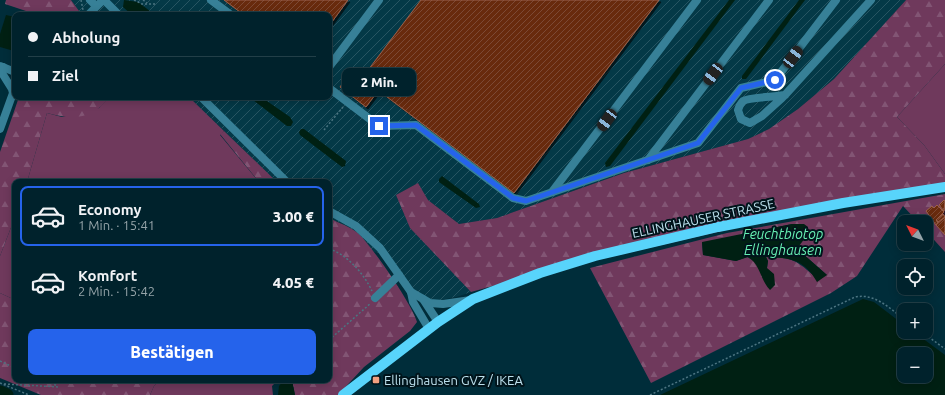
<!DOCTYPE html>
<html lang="de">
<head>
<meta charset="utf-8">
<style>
	:root { --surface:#00222c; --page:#0a2a34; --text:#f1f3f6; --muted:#95a4a9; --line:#223f48; --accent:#2563eb }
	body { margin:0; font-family:Ubuntu,sans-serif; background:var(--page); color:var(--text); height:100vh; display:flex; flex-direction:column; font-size:15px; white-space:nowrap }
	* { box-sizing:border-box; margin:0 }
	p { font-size:13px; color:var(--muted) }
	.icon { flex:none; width:22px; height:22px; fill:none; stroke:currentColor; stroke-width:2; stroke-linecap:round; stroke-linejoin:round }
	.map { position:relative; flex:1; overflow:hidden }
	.details { position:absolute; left:12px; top:179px; width:320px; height:204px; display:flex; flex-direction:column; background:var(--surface); border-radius:8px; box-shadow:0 2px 10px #0003,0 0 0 1px var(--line) }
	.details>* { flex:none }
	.top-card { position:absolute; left:12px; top:12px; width:320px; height:88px; border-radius:8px; box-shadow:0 2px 10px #0003,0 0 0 1px var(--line); display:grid; align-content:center; height:88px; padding:0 16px; background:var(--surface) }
	.needle { width:26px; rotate:312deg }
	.tools { position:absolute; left:897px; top:215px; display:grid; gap:8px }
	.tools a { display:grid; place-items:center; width:36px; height:36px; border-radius:8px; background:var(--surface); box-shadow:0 2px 10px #0003,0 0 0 1px var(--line); font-size:20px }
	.end { position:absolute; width:18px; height:18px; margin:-9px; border:5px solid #2563eb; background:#fff; box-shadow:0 0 0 2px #fff }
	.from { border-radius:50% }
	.bubble { position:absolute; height:28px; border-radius:8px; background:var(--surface); box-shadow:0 2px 10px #0003,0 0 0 1px var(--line); font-size:13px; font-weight:800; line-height:28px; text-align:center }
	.car { position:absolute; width:12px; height:24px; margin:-12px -6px; border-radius:5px; box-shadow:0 0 3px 1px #0007; background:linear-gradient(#222 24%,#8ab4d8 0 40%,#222 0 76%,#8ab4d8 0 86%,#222 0) }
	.top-card b { display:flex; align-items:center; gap:14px; height:38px; font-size:15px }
	.top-card b+b { border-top:1px solid var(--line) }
	.top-card i { width:10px; height:10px; background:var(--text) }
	ul { padding:7px 0 0; list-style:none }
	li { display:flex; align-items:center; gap:12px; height:60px; margin:0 8px 6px; padding:0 8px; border:2px solid transparent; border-radius:8px }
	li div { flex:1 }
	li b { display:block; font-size:15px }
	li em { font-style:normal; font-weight:800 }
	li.selected { border-color:var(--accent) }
	li>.icon { width:36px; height:36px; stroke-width:1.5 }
	.action { display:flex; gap:8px; margin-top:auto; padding:8px 16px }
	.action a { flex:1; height:46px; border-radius:8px; background:var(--accent); color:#fff; font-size:16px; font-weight:800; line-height:46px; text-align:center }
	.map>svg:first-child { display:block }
	.industrial { fill:url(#industrial-furrows) }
	.grass { fill:#6f395c }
	.forest { fill:url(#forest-firs); fill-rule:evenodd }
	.water { fill:#002013; fill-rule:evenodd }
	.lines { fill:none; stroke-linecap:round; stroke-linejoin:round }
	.river { stroke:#002013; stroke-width:13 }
	.building { fill:url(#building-hatch); stroke:#9c614a; filter:url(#shadow) }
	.path { stroke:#4c7582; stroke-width:1.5; stroke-dasharray:2 2; stroke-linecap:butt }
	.minor { stroke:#378097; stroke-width:8 }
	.major { stroke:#58d4fb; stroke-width:10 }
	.route { stroke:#2563eb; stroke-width:5 }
	.poi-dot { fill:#f2a080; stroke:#00141b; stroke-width:1.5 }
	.labels { text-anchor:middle; stroke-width:4; stroke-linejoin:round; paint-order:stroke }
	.street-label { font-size:13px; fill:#bce0ed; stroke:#00141b }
	.poi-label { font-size:13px; fill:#bce0ed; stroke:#00141b; text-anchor:start }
	.water-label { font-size:14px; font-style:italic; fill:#66efb3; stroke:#00141b }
</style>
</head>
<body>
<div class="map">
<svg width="945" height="395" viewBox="0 0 945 395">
	<defs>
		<pattern id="industrial-furrows" width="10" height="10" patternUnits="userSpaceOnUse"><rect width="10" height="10" fill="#043947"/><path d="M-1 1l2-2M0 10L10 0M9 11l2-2" fill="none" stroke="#275562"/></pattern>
		<pattern id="forest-firs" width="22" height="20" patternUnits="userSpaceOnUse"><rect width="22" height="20" fill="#6f395c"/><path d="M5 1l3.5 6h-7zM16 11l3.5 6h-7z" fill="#825574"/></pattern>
		<pattern id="building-hatch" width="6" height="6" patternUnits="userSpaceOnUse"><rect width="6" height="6" fill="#672b11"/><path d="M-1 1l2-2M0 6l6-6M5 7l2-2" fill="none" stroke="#7b4934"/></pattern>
		<filter id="shadow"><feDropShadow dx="2" dy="2" stdDeviation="0" flood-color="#0009"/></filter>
	</defs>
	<rect width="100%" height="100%" fill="#002d3a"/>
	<path class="industrial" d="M 71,0 L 906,0 L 834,79 L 798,109 L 769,129 L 748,139 L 624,173 L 497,218 L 459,224 L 428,200 L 418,183 L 396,195 L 410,228 L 471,292 L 456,297 L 434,301 L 412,290 L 387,254 L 374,252 L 358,234 L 329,218 L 329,182 L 277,182 L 189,97 L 329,97 L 329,15 L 82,15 Z"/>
	<g class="grass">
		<path d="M 945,64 L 945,174 L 924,145 L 897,117 Z"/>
		<path d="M 110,97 L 189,97 L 224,131 L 220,135 L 259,182 L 27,182 L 47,113 L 62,117 L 99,108 Z"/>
		<path d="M 15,217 L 15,300 L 0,293 L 0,256 Z"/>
		<path d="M 160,380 L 278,380 L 272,386 L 273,395 L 150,395 L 154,386 Z"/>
	</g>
	<g class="forest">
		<path d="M 6,0 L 71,0 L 82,15 L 29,15 L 29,12 L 5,4 Z"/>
		<path d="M 906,0 L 945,0 L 945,64 L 897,117 L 924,145 L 945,174 L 945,187 L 843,203 L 540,273 L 471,292 L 410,228 L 396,195 L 418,183 L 428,200 L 459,224 L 497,218 L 624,173 L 748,139 L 769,129 L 798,109 L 834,79 Z"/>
		<path d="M 19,97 L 110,97 C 91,120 74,120 47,113 L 27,182 L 15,182 L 15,217 L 0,256 L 0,152 Z"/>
		<path d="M 224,131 L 277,182 L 259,182 L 220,134 Z"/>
		<path d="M 945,194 L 945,252 L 926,231 L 926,222 L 918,222 L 903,206 L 857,276 L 831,293 L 651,383 L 590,268 L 727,233 ZM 792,224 L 802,253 L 827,275 L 813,275 C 794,258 790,258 766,257 L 768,261 L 767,268 L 760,271 L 755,261 L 747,257 L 736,261 L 703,255 L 702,243 Z"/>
		<path d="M 329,218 C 339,223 351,227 359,234 C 373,248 412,304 417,322 L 410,331 L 364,367 L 338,395 L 295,395 L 292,380 L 329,380 Z"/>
		<path d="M 0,293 L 15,300 L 15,380 L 160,380 L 154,386 L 150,395 L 41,395 L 0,378 Z"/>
	</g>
	<g class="water">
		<path d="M 124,0 L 138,2 L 155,15 L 132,15 L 123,7 Z"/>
		<path d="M 729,0 L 735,0 L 610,166 L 606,167 L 605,163 Z"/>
		<path d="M 799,0 L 805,0 L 746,79 L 742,79 L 742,76 Z"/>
		<path d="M 6,15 L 15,17 L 14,51 L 0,47 L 0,34 Z"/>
		<path d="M 249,97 L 261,97 L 290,117 L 293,122 L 291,126 L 287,126 Z"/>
		<path d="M 301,129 L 304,129 L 346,161 L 345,166 L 342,167 L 300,135 L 299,132 Z"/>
		<path d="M 442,176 L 479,204 L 480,207 L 476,208 L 439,182 L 439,179 Z"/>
		<path d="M 792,224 L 804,224 L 808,227 L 808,234 L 799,246 L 802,253 L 827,275 L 817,282 C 804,259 790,258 766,257 L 768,261 L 767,268 L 774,274 L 775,285 L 770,290 C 760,280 761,265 748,257 L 736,261 L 703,255 L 702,242 Z"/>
		<path d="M 863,299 L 874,302 L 904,325 L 904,332 L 914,332 L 945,355 L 945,395 L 660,395 ZM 904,354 L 926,354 L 926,376 L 904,376 Z"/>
		<path d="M 284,380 L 292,380 L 295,395 L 278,395 L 279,386 Z"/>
	</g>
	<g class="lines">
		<path class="river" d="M 0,392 L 7,395"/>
	</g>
	<g class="building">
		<path d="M 224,0 L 348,0 L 329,26 L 329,15 L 244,15 Z"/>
		<path d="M 421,0 L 659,0 L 514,193 L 362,78 Z"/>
		<path d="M 351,71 L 378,91 L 366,107 L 340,87 Z"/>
		<path d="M 944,200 L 945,201 L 944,211 L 939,205 Z"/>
		<path d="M 937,205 L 944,212 L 936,220 L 938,222 L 936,225 L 926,211 L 932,206 L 934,208 Z"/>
		<path d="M 943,214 L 945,217 L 938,222 L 936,220 Z"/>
		<path d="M 945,217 L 945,235 L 936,225 Z"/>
	</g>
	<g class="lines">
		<g class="path">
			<path d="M 81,0 L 83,10"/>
			<path d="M 134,0 L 142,4 L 157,4"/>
			<path d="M 143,0 L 147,3"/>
			<path d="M 324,130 L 343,107"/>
			<path d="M 329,249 C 347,254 364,274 372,291"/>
			<path d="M 922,332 L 945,349"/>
			<path d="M 329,340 L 371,303"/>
			<path d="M 0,361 L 15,368"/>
			<path d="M 43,380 L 58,386"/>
			<path d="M 0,383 L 29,395"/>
			<path d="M 4,384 L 60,387"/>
			<path d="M 650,395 L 855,297 C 875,293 889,308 904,319"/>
		</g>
		<g class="minor">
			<path d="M 90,0 L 96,6"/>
			<path d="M 104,0 L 119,15"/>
			<path d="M 211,0 L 231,15"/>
			<path d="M 88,15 L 103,0"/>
			<path d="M 0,66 L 15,72"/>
			<path d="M 329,67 L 379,0"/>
			<path d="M 329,88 L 379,126 L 416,125 L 513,198 L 526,201 L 698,143 L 741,88 L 775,80 L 836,0"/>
			<path d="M 785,95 C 776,97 749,97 743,101 C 741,103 739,107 738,110 L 741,119 L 750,123 L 762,116 L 782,98 L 785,95 L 871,0"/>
			<path d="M 77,97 L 81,97"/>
			<path d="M 201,97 L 287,182"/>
			<path d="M 0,129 L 13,93 L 12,89 L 2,73 L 3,67"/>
			<path d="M 648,160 L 769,0"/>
			<path d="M 552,192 L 697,0"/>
			<path d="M 329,211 L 356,226 L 380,248 L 411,292 L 413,302 L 429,329"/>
			<path d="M 411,292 L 430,303 L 443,304 L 471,300"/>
			<path d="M 375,298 L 399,275"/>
			<path d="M 423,299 L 438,322"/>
		</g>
		<path class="major" d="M 343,395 L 438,322 L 473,299 L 540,273 L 595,256 L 718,227 L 843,203 L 945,187"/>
	</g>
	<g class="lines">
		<path class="route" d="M 379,126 L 416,125 L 513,198 L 526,201 L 698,143 L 741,88 L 775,80"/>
	</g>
	<rect class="poi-dot" x="372" y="376" width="8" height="8" rx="2"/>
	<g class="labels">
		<g class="street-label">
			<text transform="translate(703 218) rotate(-12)" y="5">ELLINGHAUSER STRASSE</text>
		</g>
		<g class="poi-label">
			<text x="384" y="385">Ellinghausen GVZ / IKEA</text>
		</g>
		<g class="water-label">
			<text x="783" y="239">Feuchtbiotop<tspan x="783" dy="16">Ellinghausen</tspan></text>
		</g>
	</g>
</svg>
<div class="tools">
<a><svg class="needle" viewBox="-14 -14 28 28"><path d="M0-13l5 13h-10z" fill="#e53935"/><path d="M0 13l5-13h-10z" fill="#95a4a9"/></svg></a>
<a><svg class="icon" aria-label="locate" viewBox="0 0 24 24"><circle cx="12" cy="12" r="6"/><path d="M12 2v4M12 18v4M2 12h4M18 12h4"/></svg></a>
<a>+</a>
<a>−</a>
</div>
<i class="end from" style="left:775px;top:80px"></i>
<i class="end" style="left:379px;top:126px"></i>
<div class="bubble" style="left:342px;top:68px;width:74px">2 Min.</div>
<i class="car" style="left:793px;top:57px;rotate:37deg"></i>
<i class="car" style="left:713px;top:74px;rotate:217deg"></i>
<i class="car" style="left:607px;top:120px;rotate:217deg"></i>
<div class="top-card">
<b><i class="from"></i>Abholung</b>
<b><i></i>Ziel</b>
</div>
<section class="details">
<ul>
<li class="selected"><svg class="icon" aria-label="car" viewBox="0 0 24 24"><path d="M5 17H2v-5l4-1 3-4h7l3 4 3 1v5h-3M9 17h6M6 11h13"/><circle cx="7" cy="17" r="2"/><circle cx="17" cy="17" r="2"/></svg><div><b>Economy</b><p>1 Min. · 15:41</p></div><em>3.00 €</em></li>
<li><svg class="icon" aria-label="car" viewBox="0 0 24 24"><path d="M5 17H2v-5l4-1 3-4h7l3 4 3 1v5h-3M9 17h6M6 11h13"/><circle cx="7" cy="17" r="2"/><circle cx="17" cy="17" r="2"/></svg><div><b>Komfort</b><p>2 Min. · 15:42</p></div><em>4.05 €</em></li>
</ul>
<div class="action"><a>Bestätigen</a></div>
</section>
</div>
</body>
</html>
